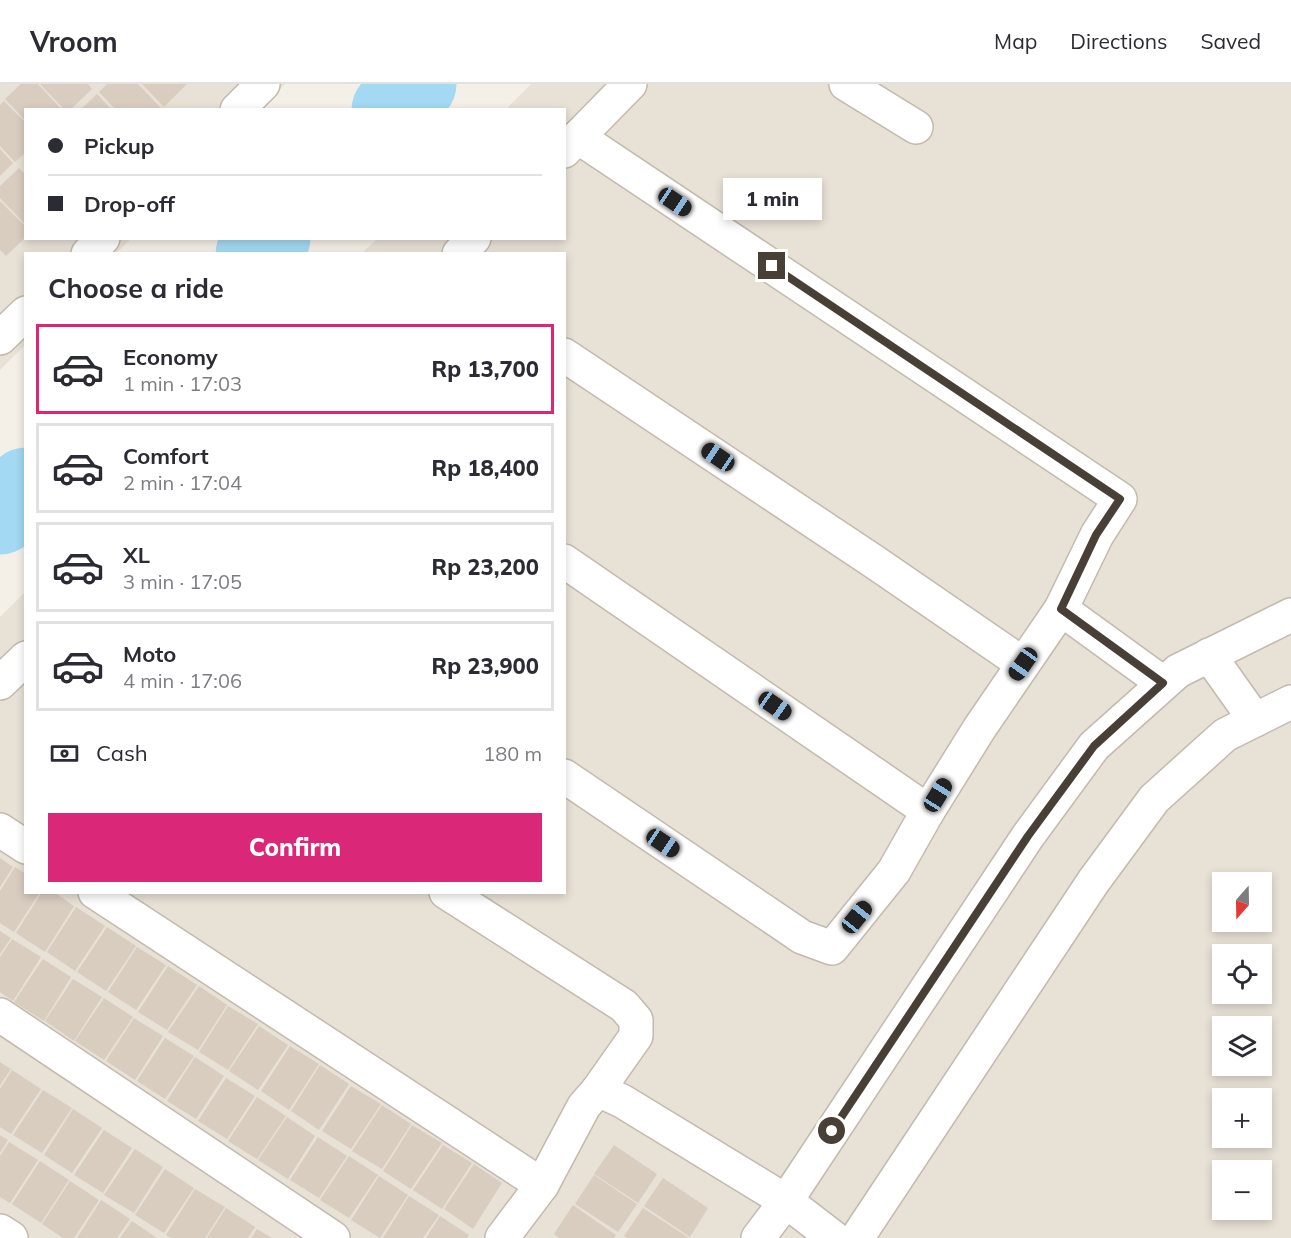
<!DOCTYPE html>
<html lang="en">
<head>
<meta charset="utf-8">
<style>
	:root { --surface:#fff; --page:#f2f2f3; --text:#2b2b33; --muted:#7c7c81; --line:#e1e1e2; --accent:#db2777 }
	body { margin:0; font-family:Mulish,sans-serif; background:var(--page); color:var(--text); height:100vh; display:flex; flex-direction:column; font-size:22px; white-space:nowrap }
	* { box-sizing:border-box; margin:0 }
	p { font-size:20px; color:var(--muted) }
	.icon { flex:none; width:33px; height:33px; fill:none; stroke:currentColor; stroke-width:2; stroke-linecap:round; stroke-linejoin:round }
	.map { position:relative; flex:1; overflow:hidden }
	.sheet { position:absolute; left:24px; top:168px; width:542px; height:642px; display:flex; flex-direction:column; background:var(--surface); border-radius:0px; box-shadow:0 3px 9px #0003 }
	.sheet>* { flex:none }
	.guide { position:absolute; left:24px; top:24px; width:542px; height:132px; border-radius:0px; box-shadow:0 3px 9px #0003; display:grid; align-content:center; height:132px; padding:0 24px; background:var(--surface) }
	.needle { width:39px; rotate:200deg }
	.fabs { position:absolute; left:1212px; top:788px; display:grid; gap:12px }
	.fabs a { display:grid; place-items:center; width:60px; height:60px; border-radius:0px; background:var(--surface); box-shadow:0 3px 9px #0003; font-size:30px }
	.end { position:absolute; width:27px; height:27px; margin:-14px; border:8px solid #484036; background:#fff; box-shadow:0 0 0 3px #fff }
	.from { border-radius:50% }
	.bubble { position:absolute; height:42px; border-radius:0px; background:var(--surface); box-shadow:0 3px 9px #0003; font-size:20px; font-weight:800; line-height:42px; text-align:center }
	.car { position:absolute; width:18px; height:36px; margin:-18px -9px; border-radius:8px; box-shadow:0 0 4px 2px #0007; background:linear-gradient(#222 24%,#8ab4d8 0 40%,#222 0 76%,#8ab4d8 0 86%,#222 0) }
	.guide b { display:flex; align-items:center; gap:21px; height:57px; font-size:22px }
	.guide b+b { border-top:2px solid var(--line) }
	.guide i { width:15px; height:15px; background:var(--text) }
	ul { padding:0; list-style:none }
	li { display:flex; align-items:center; gap:18px; height:90px; margin:0 12px 9px; padding:0 12px; border:3px solid var(--line); border-radius:0px }
	li div { flex:1 }
	li b { display:block; font-size:22px }
	li em { font-style:normal; font-weight:800 }
	li.active { border-color:var(--accent) }
	li>.icon { width:54px; height:54px; stroke-width:1.5 }
	h2 { padding:0 24px; font-size:27px; line-height:72px }
	.pay { display:flex; align-items:center; gap:15px; height:66px; padding:0 24px; font-size:22px }
	.pay p { margin-inline-start:auto }
	.primary-button { display:flex; gap:12px; margin-top:auto; padding:12px 24px }
	.primary-button a { flex:1; height:69px; border-radius:0px; background:var(--accent); color:#fff; font-size:24px; font-weight:800; line-height:69px; text-align:center }
	header { display:flex; align-items:center; gap:36px; box-sizing:border-box; height:84px; padding:0 30px; background:var(--surface); border-bottom:2px solid var(--line) }
	header strong { font-size:28px }
	nav { display:flex; gap:33px; margin-inline-start:auto; font-size:21px }
	.map>svg:first-child { display:block }
	.residential { fill:#e8e1d6; fill-rule:evenodd }
	.lines { fill:none; stroke-linecap:round; stroke-linejoin:round }
	.river { stroke:#a3d9f3; stroke-width:81 }
	.building { fill:#d9cdc0 }
	.minor-casing { stroke:#c3b9ad; stroke-width:36 }
	.minor { stroke:#fff; stroke-width:33 }
	.route { stroke:#484036; stroke-width:8 }
</style>
</head>
<body>
<header>
<strong>Vroom</strong>
<nav><a>Map</a><a>Directions</a><a>Saved</a></nav>
</header>
<div class="map">
<svg width="1291" height="1154" viewBox="0 0 1291 1154">
	<rect width="100%" height="100%" fill="#f4f0e8"/>
	<g class="residential">
		<path d="M 0,0 L 285,0 L 260,25 L 26,26 L 26,154 L 131,155 L 116,169 L 26,170 L 25,261 L 0,286 Z"/>
		<path d="M 531,0 L 1291,0 L 1291,1154 L 0,1154 L 0,533 L 25,508 L 26,808 L 564,808 L 564,170 L 362,169 L 377,155 L 564,154 L 564,26 L 506,25 ZM 1222,798 L 1262,798 L 1262,837 L 1222,837 ZM 1222,870 L 1262,870 L 1262,909 L 1222,909 ZM 1222,942 L 1262,942 L 1262,981 L 1222,981 ZM 1222,1014 L 1262,1014 L 1262,1053 L 1222,1053 ZM 1222,1086 L 1262,1086 L 1262,1125 L 1222,1125 Z"/>
	</g>
	<g class="lines">
		<g class="river">
			<path d="M 392,26 L 416,0"/>
			<path d="M 256,170 L 270,154"/>
			<path d="M 0,430 L 26,404"/>
		</g>
	</g>
	<g class="building">
		<path d="M 21,0 L 38,0 L 62,26 L 26,26 L 26,37 L 5,15 Z"/>
		<path d="M 40,0 L 88,0 L 92,5 L 70,26 L 65,26 Z"/>
		<path d="M 107,0 L 138,0 L 161,24 L 160,26 L 116,26 L 99,8 Z"/>
		<path d="M 142,0 L 187,0 L 164,23 Z"/>
		<path d="M 97,10 L 112,26 L 80,26 Z"/>
		<path d="M 4,17 L 26,39 L 26,68 L 15,78 L 0,62 L 0,21 Z"/>
		<path d="M 0,65 L 13,79 L 0,92 Z"/>
		<path d="M 19,84 L 26,91 L 26,141 L 0,114 L 0,102 Z"/>
		<path d="M 0,117 L 26,143 L 26,153 L 6,172 L 0,166 Z"/>
		<path d="M 0,774 L 13,783 L 0,803 Z"/>
		<path d="M 15,783 L 26,790 L 26,808 L 40,808 L 14,848 L 0,839 L 0,807 Z"/>
		<path d="M 42,808 L 54,808 L 74,822 L 45,868 L 16,849 Z"/>
		<path d="M 76,823 L 105,842 L 75,887 L 47,868 Z"/>
		<path d="M 107,843 L 136,862 L 106,907 L 77,888 Z"/>
		<path d="M 0,847 L 11,854 L 0,870 Z"/>
		<path d="M 12,855 L 41,873 L 13,917 L 0,908 L 0,873 Z"/>
		<path d="M 137,863 L 166,881 L 136,926 L 108,908 Z"/>
		<path d="M 43,875 L 71,893 L 44,937 L 14,918 Z"/>
		<path d="M 168,882 L 197,901 L 167,946 L 138,928 Z"/>
		<path d="M 73,895 L 102,913 L 74,957 L 45,937 Z"/>
		<path d="M 199,902 L 227,921 L 198,966 L 168,948 Z"/>
		<path d="M 104,914 L 133,933 L 104,976 L 75,957 Z"/>
		<path d="M 228,922 L 258,940 L 228,986 L 199,968 Z"/>
		<path d="M 134,934 L 163,952 L 135,996 L 106,977 Z"/>
		<path d="M 259,942 L 288,961 L 258,1006 L 229,987 Z"/>
		<path d="M 165,954 L 194,972 L 165,1015 L 137,997 Z"/>
		<path d="M 290,962 L 319,980 L 289,1026 L 261,1007 Z"/>
		<path d="M 195,973 L 224,992 L 196,1035 L 167,1017 Z"/>
		<path d="M 0,978 L 11,985 L 0,1001 Z"/>
		<path d="M 320,981 L 349,1000 L 319,1046 L 291,1027 Z"/>
		<path d="M 12,986 L 41,1005 L 11,1050 L 0,1043 L 0,1005 Z"/>
		<path d="M 226,994 L 255,1012 L 227,1055 L 198,1037 Z"/>
		<path d="M 351,1002 L 381,1020 L 351,1065 L 322,1047 Z"/>
		<path d="M 43,1006 L 72,1024 L 42,1069 L 13,1051 Z"/>
		<path d="M 257,1013 L 286,1032 L 257,1075 L 228,1057 Z"/>
		<path d="M 382,1021 L 411,1040 L 382,1085 L 352,1067 Z"/>
		<path d="M 73,1025 L 102,1044 L 72,1089 L 44,1071 Z"/>
		<path d="M 287,1033 L 315,1052 L 288,1095 L 258,1076 Z"/>
		<path d="M 412,1041 L 442,1059 L 411,1105 L 383,1087 Z"/>
		<path d="M 104,1046 L 132,1064 L 103,1109 L 74,1091 Z"/>
		<path d="M 0,1051 L 8,1056 L 0,1069 Z"/>
		<path d="M 318,1053 L 347,1072 L 319,1114 L 290,1096 Z"/>
		<path d="M 9,1058 L 38,1076 L 10,1119 L 0,1113 L 0,1072 Z"/>
		<path d="M 443,1061 L 472,1079 L 442,1125 L 413,1106 Z"/>
		<path d="M 614,1061 L 657,1090 L 638,1119 L 594,1090 Z"/>
		<path d="M 135,1065 L 163,1083 L 134,1129 L 104,1111 Z"/>
		<path d="M 349,1072 L 378,1091 L 349,1134 L 320,1116 Z"/>
		<path d="M 40,1077 L 69,1096 L 41,1139 L 12,1120 Z"/>
		<path d="M 474,1080 L 502,1099 L 473,1145 L 444,1125 Z"/>
		<path d="M 165,1085 L 194,1104 L 164,1149 L 135,1131 Z"/>
		<path d="M 594,1091 L 637,1120 L 618,1148 L 575,1120 Z"/>
		<path d="M 379,1092 L 408,1111 L 380,1154 L 351,1136 Z"/>
		<path d="M 663,1094 L 708,1124 L 690,1153 L 644,1122 Z"/>
		<path d="M 70,1097 L 99,1116 L 74,1154 L 63,1154 L 42,1140 Z"/>
		<path d="M 195,1105 L 225,1123 L 205,1154 L 171,1154 L 166,1151 Z"/>
		<path d="M 409,1112 L 439,1131 L 423,1154 L 383,1154 Z"/>
		<path d="M 101,1116 L 130,1135 L 117,1154 L 77,1154 Z"/>
		<path d="M 573,1121 L 616,1151 L 614,1154 L 559,1154 L 554,1150 Z"/>
		<path d="M 226,1124 L 255,1143 L 248,1154 L 207,1154 Z"/>
		<path d="M 643,1124 L 689,1154 L 627,1154 L 624,1152 Z"/>
		<path d="M 440,1132 L 469,1151 L 467,1154 L 426,1154 Z"/>
		<path d="M 132,1137 L 157,1154 L 120,1154 Z"/>
		<path d="M 257,1145 L 272,1154 L 251,1154 Z"/>
	</g>
	<g class="lines">
		<defs>
			<g id="minor">
				<path d="M 846,0 L 916,43"/>
				<path d="M 237,26 L 263,0"/>
				<path d="M 578,53 L 630,0"/>
				<path d="M 564,67 L 578,53 L 1120,415 L 1097,451 L 1061,525 L 979,645 L 928,727 L 894,787 L 832,864 L 802,853 L 564,692"/>
				<path d="M 88,170 L 103,154"/>
				<path d="M 459,170 L 474,154"/>
				<path d="M 0,254 L 26,229"/>
				<path d="M 564,271 L 876,479 L 1023,580"/>
				<path d="M 564,477 L 928,727"/>
				<path d="M 1061,525 L 1163,599"/>
				<path d="M 1209,571 L 1255,636"/>
				<path d="M 0,599 L 26,574"/>
				<path d="M 0,746 L 26,763"/>
				<path d="M 95,808 L 542,1101"/>
				<path d="M 446,808 L 624,922 L 636,936 L 636,952 L 598,1006"/>
				<path d="M 0,931 L 333,1154"/>
				<path d="M 0,1147 L 11,1154"/>
				<path d="M 502,1154 L 542,1101 L 584,1022 L 598,1006 L 622,1017 L 786,1117 L 834,1154"/>
				<path d="M 758,1154 L 786,1117 L 1028,752 L 1094,662 L 1178,587 L 1291,531"/>
				<path d="M 857,1154 L 1093,798 L 1154,715 L 1225,651 L 1291,618"/>
			</g>
		</defs>
		<use href="#minor" class="minor-casing"/>
		<use href="#minor" class="minor"/>
	</g>
	<g class="lines">
		<path class="route" d="M 772,182 L 1120,415 L 1096,451 L 1061,525 L 1163,599 L 1094,662 L 1028,752 L 832,1047"/>
	</g>
</svg>
<div class="fabs">
<a><svg class="needle" viewBox="-14 -14 28 28"><path d="M0-13l5 13h-10z" fill="#e53935"/><path d="M0 13l5-13h-10z" fill="#7c7c81"/></svg></a>
<a><svg class="icon" aria-label="locate" viewBox="0 0 24 24"><circle cx="12" cy="12" r="6"/><path d="M12 2v4M12 18v4M2 12h4M18 12h4"/></svg></a>
<a><svg class="icon" aria-label="layers" viewBox="0 0 24 24"><path d="M12 4l9 5-9 5-9-5zM3 14l9 5 9-5"/></svg></a>
<a>+</a>
<a>−</a>
</div>
<i class="end from" style="left:832px;top:1047px"></i>
<i class="end" style="left:772px;top:182px"></i>
<div class="bubble" style="left:723px;top:94px;width:99px">1 min</div>
<i class="car" style="left:675px;top:118px;rotate:124deg"></i>
<i class="car" style="left:718px;top:373px;rotate:304deg"></i>
<i class="car" style="left:1023px;top:580px;rotate:215deg"></i>
<i class="car" style="left:775px;top:622px;rotate:125deg"></i>
<i class="car" style="left:938px;top:711px;rotate:32deg"></i>
<i class="car" style="left:663px;top:759px;rotate:124deg"></i>
<i class="car" style="left:857px;top:833px;rotate:39deg"></i>
<div class="guide">
<b><i class="from"></i>Pickup</b>
<b><i></i>Drop-off</b>
</div>
<section class="sheet">
<h2>Choose a ride</h2>
<ul>
<li class="active"><svg class="icon" aria-label="car" viewBox="0 0 24 24"><path d="M5 17H2v-5l4-1 3-4h7l3 4 3 1v5h-3M9 17h6M6 11h13"/><circle cx="7" cy="17" r="2"/><circle cx="17" cy="17" r="2"/></svg><div><b>Economy</b><p>1 min · 17:03</p></div><em>Rp 13,700</em></li>
<li><svg class="icon" aria-label="car" viewBox="0 0 24 24"><path d="M5 17H2v-5l4-1 3-4h7l3 4 3 1v5h-3M9 17h6M6 11h13"/><circle cx="7" cy="17" r="2"/><circle cx="17" cy="17" r="2"/></svg><div><b>Comfort</b><p>2 min · 17:04</p></div><em>Rp 18,400</em></li>
<li><svg class="icon" aria-label="car" viewBox="0 0 24 24"><path d="M5 17H2v-5l4-1 3-4h7l3 4 3 1v5h-3M9 17h6M6 11h13"/><circle cx="7" cy="17" r="2"/><circle cx="17" cy="17" r="2"/></svg><div><b>XL</b><p>3 min · 17:05</p></div><em>Rp 23,200</em></li>
<li><svg class="icon" aria-label="car" viewBox="0 0 24 24"><path d="M5 17H2v-5l4-1 3-4h7l3 4 3 1v5h-3M9 17h6M6 11h13"/><circle cx="7" cy="17" r="2"/><circle cx="17" cy="17" r="2"/></svg><div><b>Moto</b><p>4 min · 17:06</p></div><em>Rp 23,900</em></li>
</ul>
<div class="pay"><svg class="icon" aria-label="cash" viewBox="0 0 24 24"><path d="M3 7h18v10H3z"/><circle cx="12" cy="12" r="2"/></svg>Cash<p>180 m</p></div>
<div class="primary-button"><a>Confirm</a></div>
</section>
</div>
</body>
</html>
